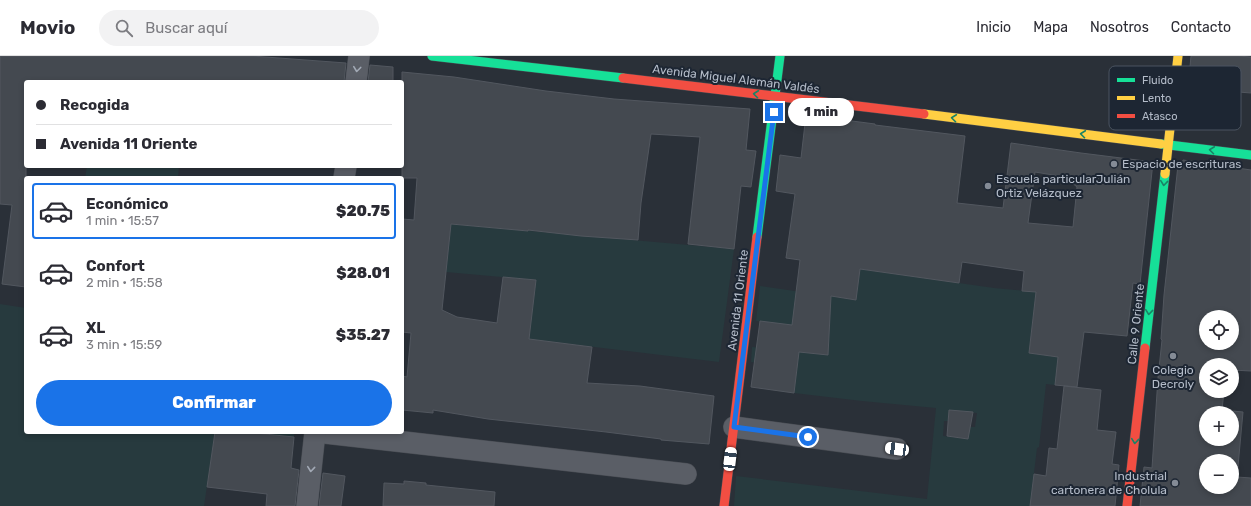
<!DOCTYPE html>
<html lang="es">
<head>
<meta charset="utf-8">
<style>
	:root { --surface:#fff; --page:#f2f2f3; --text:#2b2b33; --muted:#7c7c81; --line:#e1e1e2; --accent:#1a73e8 }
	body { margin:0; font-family:Rubik,sans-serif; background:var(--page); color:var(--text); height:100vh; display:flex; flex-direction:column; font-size:15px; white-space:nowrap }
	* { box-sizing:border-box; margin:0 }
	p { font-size:13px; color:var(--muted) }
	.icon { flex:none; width:22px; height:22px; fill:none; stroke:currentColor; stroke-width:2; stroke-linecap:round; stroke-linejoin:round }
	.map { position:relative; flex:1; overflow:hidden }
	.drawer { position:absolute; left:24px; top:120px; width:380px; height:258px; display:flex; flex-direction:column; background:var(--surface); border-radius:4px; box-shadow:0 2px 6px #0003 }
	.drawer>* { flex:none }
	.top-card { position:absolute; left:24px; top:24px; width:380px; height:88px; border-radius:4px; box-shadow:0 2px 6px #0003; display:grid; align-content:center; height:88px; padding:0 12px; background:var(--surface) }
	.fabs { position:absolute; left:1199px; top:254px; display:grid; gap:8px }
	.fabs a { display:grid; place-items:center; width:40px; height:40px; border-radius:50%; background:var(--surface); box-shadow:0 2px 6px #0003; font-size:20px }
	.end { position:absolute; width:18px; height:18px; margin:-9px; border:5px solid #1a73e8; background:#fff; box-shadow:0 0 0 2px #fff }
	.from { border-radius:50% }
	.bubble { position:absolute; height:28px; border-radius:14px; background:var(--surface); box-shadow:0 2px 6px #0003; font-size:13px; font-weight:800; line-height:28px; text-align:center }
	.car { position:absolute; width:12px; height:24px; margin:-12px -6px; border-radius:5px; box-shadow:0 0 3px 1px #0007; background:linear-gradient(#fff 24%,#345 0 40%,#fff 0 76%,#345 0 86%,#fff 0) }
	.top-card b { display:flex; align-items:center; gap:14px; height:38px; font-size:15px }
	.top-card b+b { border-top:1px solid var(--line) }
	.top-card i { width:10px; height:10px; background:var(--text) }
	ul { padding:7px 0 0; list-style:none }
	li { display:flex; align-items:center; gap:12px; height:56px; margin:0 8px 6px; padding:0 4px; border:2px solid transparent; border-radius:4px }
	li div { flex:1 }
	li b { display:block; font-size:15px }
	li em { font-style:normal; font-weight:800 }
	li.on { border-color:var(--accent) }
	li>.icon { width:36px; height:36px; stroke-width:1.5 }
	.action { display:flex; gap:8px; margin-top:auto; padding:8px 12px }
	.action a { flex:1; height:46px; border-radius:24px; background:var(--accent); color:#fff; font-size:16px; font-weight:800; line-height:46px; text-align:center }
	header { display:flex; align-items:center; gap:24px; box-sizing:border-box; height:56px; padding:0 20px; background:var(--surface); border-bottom:1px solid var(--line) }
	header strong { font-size:19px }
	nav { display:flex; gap:22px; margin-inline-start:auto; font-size:14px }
	.search { width:280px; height:36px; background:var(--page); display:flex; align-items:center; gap:10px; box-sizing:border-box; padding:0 14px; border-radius:22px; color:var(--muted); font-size:15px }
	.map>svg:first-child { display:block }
	.green { fill:#273a3e; fill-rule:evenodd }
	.building { fill:#444950; stroke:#52575f; fill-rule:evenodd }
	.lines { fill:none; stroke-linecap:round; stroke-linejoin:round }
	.street-casing { stroke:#484c53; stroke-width:22 }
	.fast-casing { stroke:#484c53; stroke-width:10 }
	.slow-casing { stroke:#484c53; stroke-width:10 }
	.jam-casing { stroke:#484c53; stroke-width:10 }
	.street { stroke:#5a5e66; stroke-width:21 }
	.fast { stroke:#16e098; stroke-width:9 }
	.slow { stroke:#ffcf43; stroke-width:9 }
	.jam { stroke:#f24e42; stroke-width:9 }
	.oneway { stroke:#a2a9b5 }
	.oneway2 { stroke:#1a8366 }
	.route { stroke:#1a73e8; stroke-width:5 }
	.poi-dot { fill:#848b96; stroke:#1d2633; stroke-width:1.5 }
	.labels { text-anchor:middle; stroke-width:4; stroke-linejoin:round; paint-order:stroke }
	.street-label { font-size:12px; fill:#b4bcc9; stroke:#1d2633 }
	.poi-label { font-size:12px; fill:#b4bcc9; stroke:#1d2633; text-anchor:start }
	.key { fill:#1d2633; stroke:#4a5360; stroke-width:1 }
	.key-label { font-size:11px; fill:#b4bcc9 }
</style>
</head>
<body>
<header>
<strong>Movio</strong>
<div class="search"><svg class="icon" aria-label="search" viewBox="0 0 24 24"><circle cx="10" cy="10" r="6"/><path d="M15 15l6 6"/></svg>Buscar aquí</div>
<nav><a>Inicio</a><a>Mapa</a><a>Nosotros</a><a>Contacto</a></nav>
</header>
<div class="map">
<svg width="1251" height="450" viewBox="0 0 1251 450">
	<rect width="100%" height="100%" fill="#2a3038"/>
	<g class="green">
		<path d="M 87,110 L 179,110 L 178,122 L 85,122 Z"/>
		<path d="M 451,168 L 734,193 L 719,306 L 528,283 L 536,224 L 446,216 Z"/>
		<path d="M 860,213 L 994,232 L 1036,236 L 1029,297 L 1058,301 L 1055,329 L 1046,328 L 1039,391 L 1037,392 L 1030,450 L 734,450 L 736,420 L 927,443 L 936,352 L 862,345 L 794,337 L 797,312 L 751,306 L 752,291 L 828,298 L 829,274 L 756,265 L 760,230 L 856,244 ZM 949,354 L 977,357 L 975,371 L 970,371 L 968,383 L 943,380 L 944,365 L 948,365 Z"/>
		<path d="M 0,248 L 26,252 L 26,376 L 215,376 L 204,450 L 0,450 Z"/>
		<path d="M 245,376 L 294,376 L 294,381 Z"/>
	</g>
	<g class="building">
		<path d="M 0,0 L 252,0 L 346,7 L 344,26 L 26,26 L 26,231 L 2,228 L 12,149 L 0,148 Z"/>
		<path d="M 1191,0 L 1237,0 L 1251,1 L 1251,37 L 1188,32 Z"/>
		<path d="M 370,9 L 393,11 L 393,26 L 368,26 Z"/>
		<path d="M 402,16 L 454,21 L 546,35 L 614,43 L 750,53 L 746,94 L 756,95 L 751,131 L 741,130 L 734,193 L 688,188 L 700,81 L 651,78 L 641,147 L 638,184 L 581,180 L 528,174 L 528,175 L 451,168 L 442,254 L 457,261 L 497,267 L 503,221 L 536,224 L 529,283 L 592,291 L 587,327 L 640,330 L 714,340 L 709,388 L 661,384 L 661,383 L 606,376 L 488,363 L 433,354 L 433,357 L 402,354 L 402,320 L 407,321 L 411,277 L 402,276 L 402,163 L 414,164 L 417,122 L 402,122 Z"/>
		<path d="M 806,59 L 875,68 L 875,69 L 965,80 L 957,147 L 1003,152 L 1011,87 L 1081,97 L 1153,106 L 1140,228 L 1133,227 L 1127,280 L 1084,276 L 1077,331 L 1055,329 L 1058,301 L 1029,297 L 1036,236 L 1022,235 L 1024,215 L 962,206 L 959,227 L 860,213 L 856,244 L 831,240 L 828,299 L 799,296 L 794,337 L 751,331 L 760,265 L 792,269 L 800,204 L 786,202 L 795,138 L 776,135 L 780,99 L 801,102 ZM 1035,116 L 1065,121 L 1077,131 L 1073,171 L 1028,167 Z"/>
		<path d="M 1183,104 L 1251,114 L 1251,315 L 1232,314 L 1232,309 L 1206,309 L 1206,335 L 1224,335 L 1222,354 L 1243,356 L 1237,421 L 1251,422 L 1251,450 L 1140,450 L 1144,411 L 1152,412 L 1158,322 L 1162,284 L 1161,283 L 1164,239 L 1178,109 L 1182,109 ZM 1206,261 L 1232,261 L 1232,287 L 1206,287 ZM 1206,357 L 1232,357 L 1232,383 L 1206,383 ZM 1206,405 L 1232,405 L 1232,431 L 1206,431 Z"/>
		<path d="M 1064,330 L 1101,334 L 1097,374 L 1116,376 L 1112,408 L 1119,409 L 1115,450 L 1030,450 L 1034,418 L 1046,420 L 1049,392 L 1057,393 Z"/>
		<path d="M 949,354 L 973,356 L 968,383 L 947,380 Z"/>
		<path d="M 215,376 L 245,376 L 294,381 L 291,412 L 299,414 L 295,450 L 266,450 L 267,438 L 207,431 Z"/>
		<path d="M 323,417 L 345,420 L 341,450 L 319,450 Z"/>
		<path d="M 404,425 L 426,427 L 426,429 L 495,436 L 494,450 L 383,450 L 384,427 L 404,428 Z"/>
	</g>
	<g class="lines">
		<defs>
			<g id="street">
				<path d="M 356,26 L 359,0"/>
				<path d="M 344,122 L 346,110"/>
				<path d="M 734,371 L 897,393"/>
				<path d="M 316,376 L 686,418"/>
				<path d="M 307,450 L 315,376"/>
			</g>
			<g id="fast">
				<path d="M 432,0 L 623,22"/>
				<path d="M 1161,88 L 1251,99"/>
				<path d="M 757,181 L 780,0"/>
				<path d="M 1145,292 L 1165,118"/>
			</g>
			<g id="slow">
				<path d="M 924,58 L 1161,88"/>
				<path d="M 1165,118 L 1178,0"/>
			</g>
			<g id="jam">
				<path d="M 623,22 L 924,58"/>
				<path d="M 724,450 L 757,181"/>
				<path d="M 1127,450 L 1145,292"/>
			</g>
		</defs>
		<use href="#street" class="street-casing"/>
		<use href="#fast" class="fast-casing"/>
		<use href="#slow" class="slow-casing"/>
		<use href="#jam" class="jam-casing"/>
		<use href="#street" class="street"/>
		<use href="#fast" class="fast"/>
		<use href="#slow" class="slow"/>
		<use href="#jam" class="jam"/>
	</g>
	<defs><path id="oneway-chevron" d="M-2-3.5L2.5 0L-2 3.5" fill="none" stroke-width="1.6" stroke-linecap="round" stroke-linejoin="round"/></defs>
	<g class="oneway">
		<use href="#oneway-chevron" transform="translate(357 13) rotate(97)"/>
		<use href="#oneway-chevron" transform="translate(311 413) rotate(96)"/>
	</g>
	<g class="oneway2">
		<use href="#oneway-chevron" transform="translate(756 38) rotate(-173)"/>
		<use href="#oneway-chevron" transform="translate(954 62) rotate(-173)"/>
		<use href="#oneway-chevron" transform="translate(1083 78) rotate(-173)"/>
		<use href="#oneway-chevron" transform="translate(1212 94) rotate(-173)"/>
		<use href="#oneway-chevron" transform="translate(1164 127) rotate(96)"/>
		<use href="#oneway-chevron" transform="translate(1149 256) rotate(96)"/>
		<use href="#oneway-chevron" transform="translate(1135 385) rotate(96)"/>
	</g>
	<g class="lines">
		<path class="route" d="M 774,56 L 734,371 L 808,381"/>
	</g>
	<g class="poi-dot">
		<circle cx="1114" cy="108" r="4"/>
		<circle cx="988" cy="130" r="4"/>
		<circle cx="1173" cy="300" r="4"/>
		<circle cx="1175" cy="427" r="4"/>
	</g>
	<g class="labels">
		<g class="street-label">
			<text transform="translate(736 23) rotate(7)" y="4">Avenida Miguel Alemán Valdés</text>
			<text transform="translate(738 244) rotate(-83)" y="4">Avenida 11 Oriente</text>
			<text transform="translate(1136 268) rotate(-84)" y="4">Calle 9 Oriente</text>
		</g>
		<g class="poi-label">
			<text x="1122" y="112">Espacio de escrituras</text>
			<text x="996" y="127">Escuela particularJulián<tspan x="996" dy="14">Ortiz Velázquez</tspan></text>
			<text x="1173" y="318" text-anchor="middle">Colegio<tspan x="1173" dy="14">Decroly</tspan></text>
			<text x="1167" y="424" text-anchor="end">Industrial<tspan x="1167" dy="14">cartonera de Cholula</tspan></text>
		</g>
	</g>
	<rect x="1109" y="10" width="132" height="64" rx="6" class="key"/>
	<rect x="1117" y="22" width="18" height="4" fill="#16e098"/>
	<rect x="1117" y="40" width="18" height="4" fill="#ffcf43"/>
	<rect x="1117" y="58" width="18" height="4" fill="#f24e42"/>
	<g class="key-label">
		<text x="1142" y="28">Fluido</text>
		<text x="1142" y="46">Lento</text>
		<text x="1142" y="64">Atasco</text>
	</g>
</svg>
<div class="fabs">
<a><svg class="icon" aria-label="locate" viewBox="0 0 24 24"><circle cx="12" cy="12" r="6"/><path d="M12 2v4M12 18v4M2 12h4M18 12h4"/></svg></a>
<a><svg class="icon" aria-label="layers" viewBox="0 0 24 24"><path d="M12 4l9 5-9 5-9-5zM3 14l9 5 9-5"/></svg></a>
<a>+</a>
<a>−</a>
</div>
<i class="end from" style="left:808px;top:381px"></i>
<i class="end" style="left:774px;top:56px"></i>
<div class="bubble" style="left:788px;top:42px;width:66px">1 min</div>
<i class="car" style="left:897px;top:393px;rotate:278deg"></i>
<i class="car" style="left:730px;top:403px;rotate:7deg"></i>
<div class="top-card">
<b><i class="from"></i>Recogida</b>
<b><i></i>Avenida 11 Oriente</b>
</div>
<section class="drawer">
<ul>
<li class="on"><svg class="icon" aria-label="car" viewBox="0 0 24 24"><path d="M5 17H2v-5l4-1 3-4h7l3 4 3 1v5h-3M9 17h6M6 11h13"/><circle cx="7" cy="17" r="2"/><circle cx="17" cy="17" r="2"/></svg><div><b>Económico</b><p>1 min · 15:57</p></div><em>$20.75</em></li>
<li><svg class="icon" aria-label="car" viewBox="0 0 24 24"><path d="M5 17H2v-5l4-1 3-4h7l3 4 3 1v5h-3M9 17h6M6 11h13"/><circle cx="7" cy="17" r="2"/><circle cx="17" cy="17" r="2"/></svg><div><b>Confort</b><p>2 min · 15:58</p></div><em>$28.01</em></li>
<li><svg class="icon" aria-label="car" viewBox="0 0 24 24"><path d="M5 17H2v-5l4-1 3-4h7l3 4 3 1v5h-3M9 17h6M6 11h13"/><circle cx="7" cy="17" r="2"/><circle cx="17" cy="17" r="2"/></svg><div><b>XL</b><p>3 min · 15:59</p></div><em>$35.27</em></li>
</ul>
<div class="action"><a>Confirmar</a></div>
</section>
</div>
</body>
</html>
